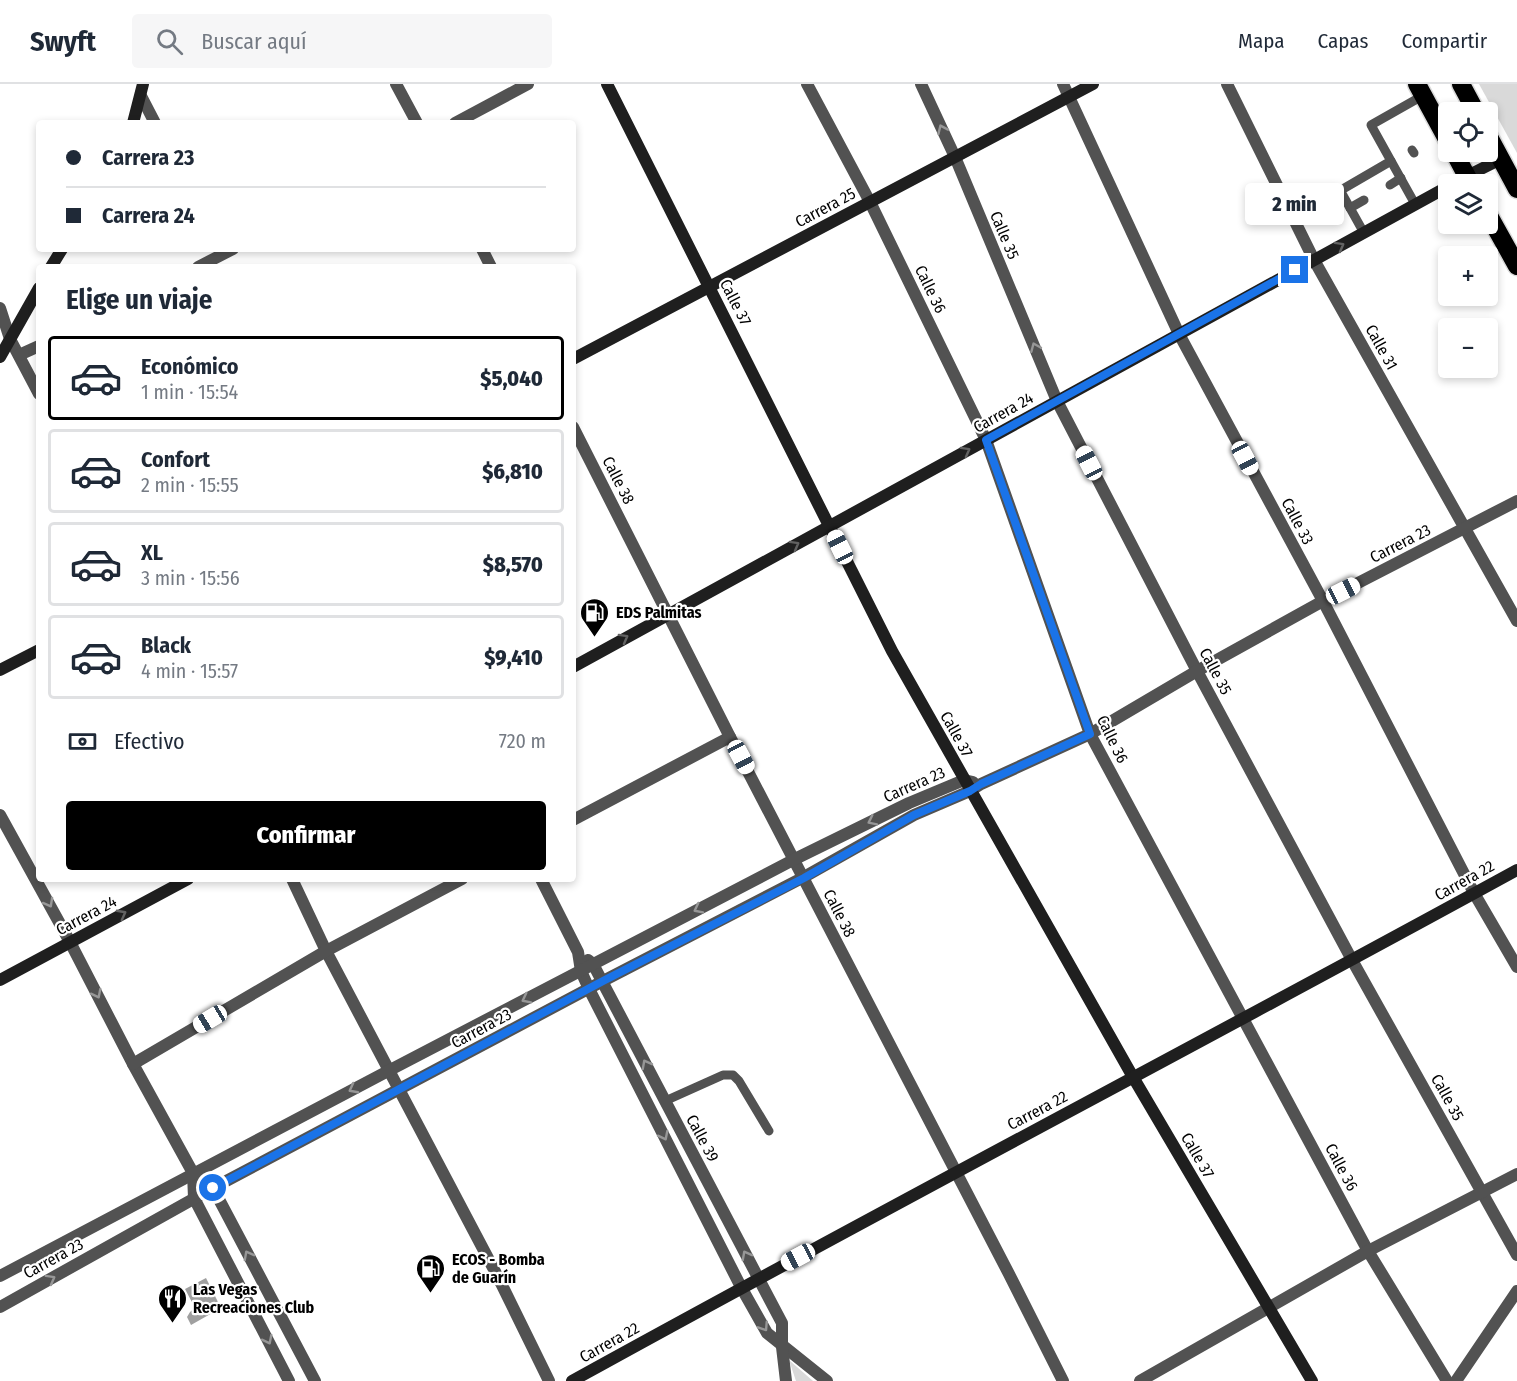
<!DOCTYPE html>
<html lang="es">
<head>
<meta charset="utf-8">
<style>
	:root { --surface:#fff; --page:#f6f6f7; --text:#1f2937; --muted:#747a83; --line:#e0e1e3; --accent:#000 }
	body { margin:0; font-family:"Fira Sans Condensed",sans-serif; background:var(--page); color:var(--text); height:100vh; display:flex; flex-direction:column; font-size:22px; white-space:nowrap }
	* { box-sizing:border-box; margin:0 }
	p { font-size:20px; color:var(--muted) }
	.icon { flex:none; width:33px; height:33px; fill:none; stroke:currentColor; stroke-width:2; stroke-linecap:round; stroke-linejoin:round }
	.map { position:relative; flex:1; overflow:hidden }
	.side { position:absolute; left:36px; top:180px; width:540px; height:618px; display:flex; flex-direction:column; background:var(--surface); border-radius:6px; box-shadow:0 3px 9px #0003 }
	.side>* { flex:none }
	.guide { position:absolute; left:36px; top:36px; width:540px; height:132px; border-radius:6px; box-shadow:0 3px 9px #0003; display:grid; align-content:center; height:132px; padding:0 30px; background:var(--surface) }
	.controls { position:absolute; left:1438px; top:18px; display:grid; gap:12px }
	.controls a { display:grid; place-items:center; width:60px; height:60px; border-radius:6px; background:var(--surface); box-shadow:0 3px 9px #0003; font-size:30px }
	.end { position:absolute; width:27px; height:27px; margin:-14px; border:8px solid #1a73e8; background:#fff; box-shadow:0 0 0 3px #fff }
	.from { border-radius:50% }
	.bubble { position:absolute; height:42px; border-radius:6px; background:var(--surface); box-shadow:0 3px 9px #0003; font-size:20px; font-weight:800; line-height:42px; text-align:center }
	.car { position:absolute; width:18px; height:36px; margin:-18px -9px; border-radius:8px; box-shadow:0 0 4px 2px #0007; background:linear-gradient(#fff 24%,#345 0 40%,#fff 0 76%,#345 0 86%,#fff 0) }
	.guide b { display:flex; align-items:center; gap:21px; height:57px; font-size:22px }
	.guide b+b { border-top:2px solid var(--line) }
	.guide i { width:15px; height:15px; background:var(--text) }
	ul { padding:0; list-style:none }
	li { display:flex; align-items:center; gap:18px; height:84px; margin:0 12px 9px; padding:0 18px; border:3px solid var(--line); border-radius:6px }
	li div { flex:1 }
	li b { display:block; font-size:22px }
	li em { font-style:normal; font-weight:800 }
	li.active { border-color:var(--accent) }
	li>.icon { width:54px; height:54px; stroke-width:1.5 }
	h2 { padding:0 30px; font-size:27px; line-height:72px }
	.pay { display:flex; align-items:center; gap:15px; height:66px; padding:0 30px; font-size:22px }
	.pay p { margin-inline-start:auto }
	.primary-button { display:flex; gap:12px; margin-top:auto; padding:12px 30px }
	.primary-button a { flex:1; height:69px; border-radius:6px; background:var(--accent); color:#fff; font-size:24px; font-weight:800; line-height:69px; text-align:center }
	header { display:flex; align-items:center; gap:36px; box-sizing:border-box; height:84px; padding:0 30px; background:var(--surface); border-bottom:2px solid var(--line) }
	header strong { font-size:28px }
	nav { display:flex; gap:33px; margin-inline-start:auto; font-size:21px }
	.search { width:420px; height:54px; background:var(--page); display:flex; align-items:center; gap:15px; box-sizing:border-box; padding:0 21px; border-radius:6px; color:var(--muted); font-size:22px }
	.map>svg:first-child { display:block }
	.green { fill:#d9d9d9 }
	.water { fill:#a0a0a0 }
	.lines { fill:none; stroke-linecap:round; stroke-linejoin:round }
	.highway-casing { stroke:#dbdbdb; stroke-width:21 }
	.lane { stroke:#525252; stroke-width:9 }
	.street { stroke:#525252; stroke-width:12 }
	.secondary { stroke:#1f1f1f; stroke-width:12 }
	.highway { stroke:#000; stroke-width:18 }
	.oneway { stroke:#979797 }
	.oneway2 { stroke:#626262 }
	.route { stroke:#1a73e8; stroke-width:8 }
	.labels { text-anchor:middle; stroke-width:4.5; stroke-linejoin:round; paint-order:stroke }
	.street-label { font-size:16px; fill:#000; stroke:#fff }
	.poi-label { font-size:16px; font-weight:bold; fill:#000; stroke:#fff; text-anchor:start }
</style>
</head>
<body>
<header>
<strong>Swyft</strong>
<div class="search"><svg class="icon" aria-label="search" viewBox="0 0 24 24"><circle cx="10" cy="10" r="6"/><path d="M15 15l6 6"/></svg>Buscar aquí</div>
<nav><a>Mapa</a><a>Capas</a><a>Compartir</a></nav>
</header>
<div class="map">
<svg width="1517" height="1297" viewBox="0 0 1517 1297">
	<rect width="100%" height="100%" fill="#fff"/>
	<g class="green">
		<path d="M 1479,0 L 1517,0 L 1517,69 Z"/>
		<path d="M 789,1276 L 813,1297 L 796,1297 Z"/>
	</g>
	<path class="water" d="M 206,1194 L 221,1224 L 191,1241 L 187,1233 L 190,1228 L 195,1224 L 185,1205 Z"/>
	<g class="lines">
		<defs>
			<g id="highway">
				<path d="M 1417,0 L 1449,59"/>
				<path d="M 1461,0 L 1476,28"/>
				<path d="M 1488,51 L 1517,105"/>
				<path d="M 1454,68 L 1471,100"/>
				<path d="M 1488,130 L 1517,182"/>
			</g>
		</defs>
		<use href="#highway" class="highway-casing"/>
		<g class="lane">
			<path d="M 1412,66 L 1414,69"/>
			<path d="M 1391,77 L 1415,120"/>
			<path d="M 1390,101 L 1401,94"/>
			<path d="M 1340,106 L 1364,149"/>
			<path d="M 1350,124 L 1364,116"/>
			<path d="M 1293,134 L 1391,77 L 1371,41 L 1424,11"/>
			<path d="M 665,1017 L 723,991 L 733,991 L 739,997 L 769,1047"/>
		</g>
		<g class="street">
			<path d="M 396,0 L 417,39"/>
			<path d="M 807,0 L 870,118 L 986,356 L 1090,650 L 1368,1167 L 1447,1297"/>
			<path d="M 921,0 L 955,73 L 1057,317 L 1197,587 L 1352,876 L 1517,1171"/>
			<path d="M 1063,0 L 1179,250 L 1323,517 L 1474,809 L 1517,883"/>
			<path d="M 1227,0 L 1314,176 L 1517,537"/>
			<path d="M 141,12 L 155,39"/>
			<path d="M 455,39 L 528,0"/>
			<path d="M 482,165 L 491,183"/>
			<path d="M 198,183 L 233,165"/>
			<path d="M 0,224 L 10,255 L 39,310"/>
			<path d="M 19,271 L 39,262"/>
			<path d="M 573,343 L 730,653 L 1009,1190 L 1063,1297"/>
			<path d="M 0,731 L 70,858 L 133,980 L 193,1089 L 213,1104 L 315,1297"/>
			<path d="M 573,736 L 730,653"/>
			<path d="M 292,795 L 326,867 L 499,1195 L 549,1297"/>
			<path d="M 541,795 L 578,868 L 581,887 L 589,905 L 741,1203 L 767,1249 L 827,1297"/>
			<path d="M 588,876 L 593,880 L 782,1239 L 782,1263 L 786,1297"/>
			<path d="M 133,980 L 326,867 L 462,795"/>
			<path d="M 193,1089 L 194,1114 L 289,1297"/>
			<path d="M 0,1192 L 390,986 L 795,775 L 909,719 L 964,696 L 973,698"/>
			<path d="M 0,1223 L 213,1104 L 603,897 L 804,793 L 914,731 L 970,707 L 981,700 L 1090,650 L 1197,587 L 1323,517 L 1517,417"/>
			<path d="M 1140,1297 L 1368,1167 L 1517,1090"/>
			<path d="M 1456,1297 L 1517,1207"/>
		</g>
		<g class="secondary">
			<path d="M 607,0 L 892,567 L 1133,993 L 1312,1297"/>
			<path d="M 133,39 L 143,0"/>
			<path d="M 1451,100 L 1501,75"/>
			<path d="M 51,183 L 62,165"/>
			<path d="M 0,273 L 39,204"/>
			<path d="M 573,275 L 1093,0"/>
			<path d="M 573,583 L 1449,102"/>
			<path d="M 0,586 L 39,566"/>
			<path d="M 0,896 L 188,795"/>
			<path d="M 572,1297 C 885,1124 1203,958 1517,786"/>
		</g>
		<use href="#highway" class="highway"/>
	</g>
	<defs><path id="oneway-chevron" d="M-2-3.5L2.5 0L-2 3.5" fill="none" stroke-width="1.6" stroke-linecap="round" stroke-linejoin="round" transform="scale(1.5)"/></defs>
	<g class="oneway">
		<use href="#oneway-chevron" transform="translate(942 45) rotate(-114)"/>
		<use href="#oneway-chevron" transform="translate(1035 263) rotate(-113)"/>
		<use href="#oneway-chevron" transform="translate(872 737) rotate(154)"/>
		<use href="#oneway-chevron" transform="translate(49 819) rotate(61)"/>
		<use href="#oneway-chevron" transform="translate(698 825) rotate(153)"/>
		<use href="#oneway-chevron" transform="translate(97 910) rotate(63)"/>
		<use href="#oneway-chevron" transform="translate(526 915) rotate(153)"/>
		<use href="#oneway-chevron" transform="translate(646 980) rotate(-118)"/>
		<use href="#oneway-chevron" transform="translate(353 1005) rotate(152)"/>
		<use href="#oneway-chevron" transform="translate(664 1052) rotate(63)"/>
		<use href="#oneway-chevron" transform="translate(248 1171) rotate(-118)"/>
		<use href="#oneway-chevron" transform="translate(746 1171) rotate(-118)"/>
		<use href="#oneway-chevron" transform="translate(51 1195) rotate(-29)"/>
		<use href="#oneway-chevron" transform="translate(764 1243) rotate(57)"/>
		<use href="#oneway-chevron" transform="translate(268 1256) rotate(63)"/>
	</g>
	<g class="oneway2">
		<use href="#oneway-chevron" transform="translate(1340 162) rotate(-29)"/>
		<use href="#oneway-chevron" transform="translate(966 367) rotate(-29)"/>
		<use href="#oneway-chevron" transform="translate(795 461) rotate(-29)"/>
		<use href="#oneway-chevron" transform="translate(624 554) rotate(-29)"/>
		<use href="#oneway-chevron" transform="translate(122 830) rotate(-28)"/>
	</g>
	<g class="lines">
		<path class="route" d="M 213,1104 L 603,897 L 804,794 L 914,731 L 970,707 L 981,700 L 1090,650 L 986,356 L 1295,186"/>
	</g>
	<defs>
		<symbol id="fuel-pin" viewBox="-11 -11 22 30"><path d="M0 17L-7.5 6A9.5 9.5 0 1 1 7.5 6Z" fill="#000" stroke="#fff"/><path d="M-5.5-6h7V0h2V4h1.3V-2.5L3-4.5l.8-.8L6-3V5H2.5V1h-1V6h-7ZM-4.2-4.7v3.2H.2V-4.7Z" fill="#fff"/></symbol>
		<symbol id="restaurant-pin" viewBox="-11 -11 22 30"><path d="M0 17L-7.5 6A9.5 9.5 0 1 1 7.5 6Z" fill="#000" stroke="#fff"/><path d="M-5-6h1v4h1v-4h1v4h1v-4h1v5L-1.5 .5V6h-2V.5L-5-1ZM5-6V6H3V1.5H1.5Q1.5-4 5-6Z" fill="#fff"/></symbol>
	</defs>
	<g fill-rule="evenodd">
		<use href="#fuel-pin" x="578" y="512" width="33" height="45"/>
		<use href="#fuel-pin" x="414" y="1168" width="33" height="45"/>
		<use href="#restaurant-pin" x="156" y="1198" width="33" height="45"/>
	</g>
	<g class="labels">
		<g class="street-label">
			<text transform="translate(825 123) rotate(-28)" y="6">Carrera 25</text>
			<text transform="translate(1005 151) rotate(67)" y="6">Calle 35</text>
			<text transform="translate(931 205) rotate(64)" y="6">Calle 36</text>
			<text transform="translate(736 218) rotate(63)" y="6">Calle 37</text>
			<text transform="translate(1382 263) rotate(61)" y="6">Calle 31</text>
			<text transform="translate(1003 328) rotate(-29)" y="6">Carrera 24</text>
			<text transform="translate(619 396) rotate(63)" y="6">Calle 38</text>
			<text transform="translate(1298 437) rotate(62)" y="6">Calle 33</text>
			<text transform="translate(1400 459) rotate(-27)" y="6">Carrera 23</text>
			<text transform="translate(1216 587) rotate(62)" y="6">Calle 35</text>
			<text transform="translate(957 650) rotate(61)" y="6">Calle 37</text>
			<text transform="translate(1113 655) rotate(64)" y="6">Calle 36</text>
			<text transform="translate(914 700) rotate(-24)" y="6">Carrera 23</text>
			<text transform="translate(1464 796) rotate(-29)" y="6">Carrera 22</text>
			<text transform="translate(840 829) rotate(63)" y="6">Calle 38</text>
			<text transform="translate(86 831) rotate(-28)" y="6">Carrera 24</text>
			<text transform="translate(481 944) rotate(-28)" y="6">Carrera 23</text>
			<text transform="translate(1448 1013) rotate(61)" y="6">Calle 35</text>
			<text transform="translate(1037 1026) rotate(-28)" y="6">Carrera 22</text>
			<text transform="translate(703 1054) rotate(62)" y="6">Calle 39</text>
			<text transform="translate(1198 1071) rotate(60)" y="6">Calle 37</text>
			<text transform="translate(1342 1083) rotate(62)" y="6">Calle 36</text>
			<text transform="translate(53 1174) rotate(-29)" y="6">Carrera 23</text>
			<text transform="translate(609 1258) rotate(-29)" y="6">Carrera 22</text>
		</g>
		<g class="poi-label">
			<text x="616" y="534">EDS Palmitas</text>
			<text x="452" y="1181">ECOS - Bomba<tspan x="452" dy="18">de Guarín</tspan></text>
			<text x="193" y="1211">Las Vegas<tspan x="193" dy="18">Recreaciones Club</tspan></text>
		</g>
	</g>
</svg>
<div class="controls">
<a><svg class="icon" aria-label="locate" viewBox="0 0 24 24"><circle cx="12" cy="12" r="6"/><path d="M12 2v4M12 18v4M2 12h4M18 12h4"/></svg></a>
<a><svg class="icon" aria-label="layers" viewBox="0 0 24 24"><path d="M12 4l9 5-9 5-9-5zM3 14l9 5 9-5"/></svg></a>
<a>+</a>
<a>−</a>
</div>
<i class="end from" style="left:213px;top:1104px"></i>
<i class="end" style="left:1295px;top:186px"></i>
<div class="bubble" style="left:1245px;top:99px;width:99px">2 min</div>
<i class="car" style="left:1245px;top:374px;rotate:152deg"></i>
<i class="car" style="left:1089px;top:379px;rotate:333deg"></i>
<i class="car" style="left:840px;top:463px;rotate:334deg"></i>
<i class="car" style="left:1343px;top:507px;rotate:63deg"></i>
<i class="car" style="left:741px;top:673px;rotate:152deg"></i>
<i class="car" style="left:210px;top:935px;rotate:239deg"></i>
<i class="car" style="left:798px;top:1173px;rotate:242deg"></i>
<div class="guide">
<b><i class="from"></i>Carrera 23</b>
<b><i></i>Carrera 24</b>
</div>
<section class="side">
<h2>Elige un viaje</h2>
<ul>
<li class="active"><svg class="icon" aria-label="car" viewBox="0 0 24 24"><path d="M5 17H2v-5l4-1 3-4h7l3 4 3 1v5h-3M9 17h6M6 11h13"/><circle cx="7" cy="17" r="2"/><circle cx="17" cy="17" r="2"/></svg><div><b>Económico</b><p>1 min · 15:54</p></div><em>$5,040</em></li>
<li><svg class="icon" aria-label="car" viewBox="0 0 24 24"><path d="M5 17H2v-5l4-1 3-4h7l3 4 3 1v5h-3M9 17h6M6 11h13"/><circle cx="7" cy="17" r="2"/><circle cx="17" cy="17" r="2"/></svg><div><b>Confort</b><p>2 min · 15:55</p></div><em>$6,810</em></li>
<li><svg class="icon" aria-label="car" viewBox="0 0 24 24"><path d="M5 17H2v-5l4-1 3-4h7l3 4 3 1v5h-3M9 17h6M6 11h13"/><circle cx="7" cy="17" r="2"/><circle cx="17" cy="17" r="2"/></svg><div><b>XL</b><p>3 min · 15:56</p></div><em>$8,570</em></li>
<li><svg class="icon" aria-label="car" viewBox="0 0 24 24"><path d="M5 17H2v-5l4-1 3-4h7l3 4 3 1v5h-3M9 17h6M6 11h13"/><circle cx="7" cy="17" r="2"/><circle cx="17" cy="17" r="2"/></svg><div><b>Black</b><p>4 min · 15:57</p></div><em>$9,410</em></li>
</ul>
<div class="pay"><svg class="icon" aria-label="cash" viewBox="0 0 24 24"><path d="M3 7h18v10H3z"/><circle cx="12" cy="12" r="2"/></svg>Efectivo<p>720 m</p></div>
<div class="primary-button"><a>Confirmar</a></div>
</section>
</div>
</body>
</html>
